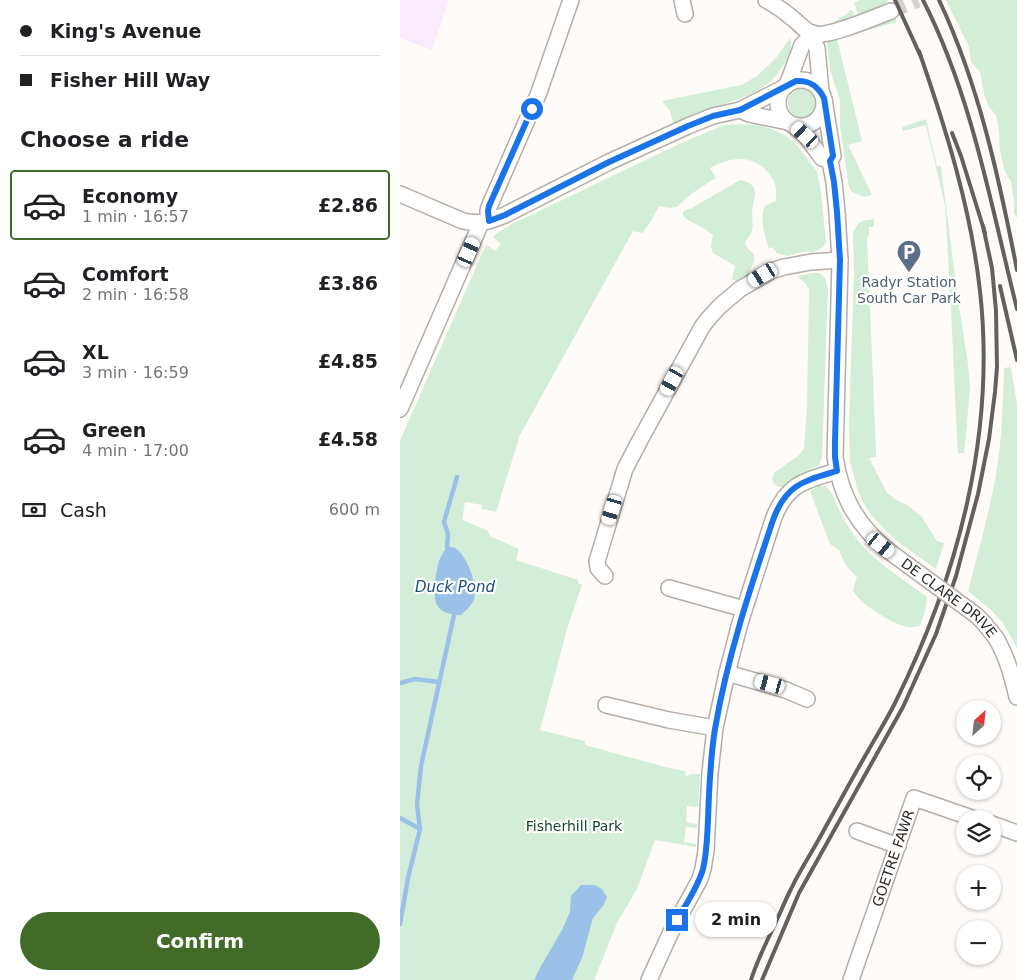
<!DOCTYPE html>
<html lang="en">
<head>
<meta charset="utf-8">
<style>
	:root { --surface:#fff; --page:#f6f6f6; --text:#202124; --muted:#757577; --line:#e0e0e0; --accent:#416b27 }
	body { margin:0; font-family:"DejaVu Sans",sans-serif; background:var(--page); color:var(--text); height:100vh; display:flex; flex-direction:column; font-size:19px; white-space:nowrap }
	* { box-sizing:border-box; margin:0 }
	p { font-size:16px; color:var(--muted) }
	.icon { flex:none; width:28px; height:28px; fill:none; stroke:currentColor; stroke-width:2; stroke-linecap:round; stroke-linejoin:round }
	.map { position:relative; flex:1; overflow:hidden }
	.drawer { display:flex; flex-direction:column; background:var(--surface); width:400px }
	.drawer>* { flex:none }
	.hud { display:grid; align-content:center; height:110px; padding:0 20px; background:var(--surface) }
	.needle { width:32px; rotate:27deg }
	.tools { position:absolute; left:556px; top:700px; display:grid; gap:10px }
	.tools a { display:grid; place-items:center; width:45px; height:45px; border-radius:50%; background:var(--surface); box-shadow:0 1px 4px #0004; font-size:25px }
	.end { position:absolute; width:22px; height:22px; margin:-11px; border:6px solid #1a73e8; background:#fff; box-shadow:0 0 0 2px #fff }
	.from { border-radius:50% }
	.bubble { position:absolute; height:35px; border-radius:18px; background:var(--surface); box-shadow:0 1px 4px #0004; font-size:16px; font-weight:800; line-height:35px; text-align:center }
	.car { position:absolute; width:15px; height:30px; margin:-15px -8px; border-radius:6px; box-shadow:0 0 4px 1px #0007; background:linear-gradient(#fff 24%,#345 0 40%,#fff 0 76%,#345 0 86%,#fff 0) }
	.hud b { display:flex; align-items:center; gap:18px; height:48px; font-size:19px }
	.hud b+b { border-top:1px solid var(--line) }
	.hud i { width:12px; height:12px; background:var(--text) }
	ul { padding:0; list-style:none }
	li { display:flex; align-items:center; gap:15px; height:70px; margin:0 10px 8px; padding:0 10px; border:2px solid transparent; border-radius:5px }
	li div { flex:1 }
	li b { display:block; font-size:19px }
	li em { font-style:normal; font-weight:800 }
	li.current { border-color:var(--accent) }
	li>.icon { width:45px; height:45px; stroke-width:1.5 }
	h2 { padding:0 20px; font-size:22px; line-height:60px }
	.pay { display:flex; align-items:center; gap:12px; height:55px; padding:0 20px; font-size:19px }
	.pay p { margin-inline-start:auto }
	.button { display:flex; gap:10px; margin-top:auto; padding:10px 20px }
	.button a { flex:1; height:58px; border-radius:30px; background:var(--accent); color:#fff; font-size:20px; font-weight:800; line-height:58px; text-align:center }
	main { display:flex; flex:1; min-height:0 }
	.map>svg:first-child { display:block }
	.commercial { fill:#fbebff }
	.green { fill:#d2eed8 }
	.water { fill:#9cc1e8 }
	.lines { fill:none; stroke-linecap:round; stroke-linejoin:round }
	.stream { stroke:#9cc1e8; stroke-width:4.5 }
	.street-tunnel { stroke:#d4d1ce; stroke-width:15; stroke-dasharray:15 8; stroke-linecap:butt }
	.street-casing { stroke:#b5ada7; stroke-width:18 }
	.street { stroke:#fff; stroke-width:15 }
	.rail { stroke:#63605e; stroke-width:4 }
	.street-bridge-casing { stroke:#b5ada7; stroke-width:18; stroke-linecap:butt }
	.street-bridge { stroke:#fff; stroke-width:15 }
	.route { stroke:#1a73e8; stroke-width:6 }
	.labels { text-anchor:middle; stroke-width:4.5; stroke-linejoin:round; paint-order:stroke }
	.service-label { font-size:14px; fill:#4e5e75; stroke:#fff }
	.street-label { font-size:14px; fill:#2d2a28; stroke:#fff }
	.park-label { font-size:14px; fill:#114726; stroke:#fff }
	.water-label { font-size:15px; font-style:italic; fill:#194d7f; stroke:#fff }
</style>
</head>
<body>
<main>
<section class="drawer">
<div class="hud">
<b><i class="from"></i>King's Avenue</b>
<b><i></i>Fisher Hill Way</b>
</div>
<h2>Choose a ride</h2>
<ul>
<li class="current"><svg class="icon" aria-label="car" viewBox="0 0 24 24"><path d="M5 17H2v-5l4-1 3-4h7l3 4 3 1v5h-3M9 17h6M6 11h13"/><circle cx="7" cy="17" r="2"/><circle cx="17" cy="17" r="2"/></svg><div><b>Economy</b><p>1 min · 16:57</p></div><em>£2.86</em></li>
<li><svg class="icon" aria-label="car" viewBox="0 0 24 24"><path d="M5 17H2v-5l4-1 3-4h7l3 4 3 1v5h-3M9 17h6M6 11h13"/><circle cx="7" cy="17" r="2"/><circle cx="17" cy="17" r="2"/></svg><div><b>Comfort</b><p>2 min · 16:58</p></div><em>£3.86</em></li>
<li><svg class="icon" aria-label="car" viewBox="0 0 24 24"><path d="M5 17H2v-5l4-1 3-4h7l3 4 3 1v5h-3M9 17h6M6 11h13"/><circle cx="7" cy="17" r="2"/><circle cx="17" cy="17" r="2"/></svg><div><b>XL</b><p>3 min · 16:59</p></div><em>£4.85</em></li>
<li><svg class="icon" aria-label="car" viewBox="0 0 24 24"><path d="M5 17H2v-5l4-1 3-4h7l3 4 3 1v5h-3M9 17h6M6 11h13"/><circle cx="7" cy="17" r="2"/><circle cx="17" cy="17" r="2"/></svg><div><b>Green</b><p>4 min · 17:00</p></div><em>£4.58</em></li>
</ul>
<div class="pay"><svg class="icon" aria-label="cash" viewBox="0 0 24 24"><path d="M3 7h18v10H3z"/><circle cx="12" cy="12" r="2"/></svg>Cash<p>600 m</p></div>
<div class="button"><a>Confirm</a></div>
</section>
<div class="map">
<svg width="617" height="980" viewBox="0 0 617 980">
	<rect width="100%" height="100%" fill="#fefbf8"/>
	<path class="commercial" d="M 0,0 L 49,0 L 32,50 L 0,38 Z"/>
	<g class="green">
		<path d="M 460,0 L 487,0 L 489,5 L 459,16 L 454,3 Z"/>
		<path d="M 546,0 L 617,0 L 617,218 L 614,213 L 614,201 L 611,182 L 604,169 L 600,149 L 599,131 L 596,115 L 589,107 L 584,94 L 580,72 L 571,62 L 569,47 Z"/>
		<path d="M 450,10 L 452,10 L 455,16 L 454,18 L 433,25 L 439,18 L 447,14 Z"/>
		<path d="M 494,15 L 497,22 L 437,39 L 462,141 L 448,145 L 472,195 L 464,197 L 452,192 L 449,187 L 440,126 L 440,101 L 430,69 L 427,42 L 429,38 Z"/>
		<path d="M 390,38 C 393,48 389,57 383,66 C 366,93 344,97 316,107 C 301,112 287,117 273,123 L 270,111 L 262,101 L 341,85 L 357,76 L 376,58 Z"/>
		<circle cx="402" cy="103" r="14"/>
		<path d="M 526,119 L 537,166 L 541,166 L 558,300 L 568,364 L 570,386 L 567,423 L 564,453 L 558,453 L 557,439 L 551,309 L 545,205 L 526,125 L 503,131 L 502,127 Z"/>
		<path d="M 340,124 L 357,125 L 372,129 L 385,135 L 397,145 L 417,172 L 421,192 L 426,242 L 423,247 L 416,251 L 411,253 L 408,251 L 387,256 L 377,253 L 372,247 L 369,249 C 365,237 359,217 365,206 L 376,201 C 376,198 376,193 376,189 C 374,173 356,158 340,159 C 329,159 319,163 310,168 L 316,178 C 301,187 288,195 277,207 L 269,208 L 259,206 L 250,223 L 242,233 L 233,231 L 120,435 L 96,512 L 82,509 L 82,505 L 65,502 L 62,520 L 87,530 L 90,536 L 119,549 L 116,560 L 178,580 L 178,583 L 182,585 L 167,629 L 140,730 L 185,741 L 185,745 L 269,768 L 285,771 L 286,777 L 290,774 L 300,774 L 298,807 L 287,806 L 286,822 L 297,824 L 297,828 L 286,827 L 284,842 L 296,844 L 296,847 L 255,840 L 237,889 L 217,923 L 194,980 L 0,980 L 0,441 L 83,251 L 87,245 L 95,251 L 101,244 L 93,237 L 96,234 L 112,224 L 279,144 L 324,125 Z"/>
		<path d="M 340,180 C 363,185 353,197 352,212 C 352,227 356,228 345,242 C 347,250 351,250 354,255 C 356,261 352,266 350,270 C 346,279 342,284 332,279 L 335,266 L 313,253 L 311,246 L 313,235 L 303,228 L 286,219 L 283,215 L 283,212 L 287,209 L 290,209 Z"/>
		<path d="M 474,219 L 474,227 L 469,227 L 469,236 L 467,237 L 476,451 L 476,457 L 469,458 L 487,493 L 498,501 L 507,505 L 521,516 L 537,541 L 544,543 L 536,569 L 494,539 L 471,515 L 462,500 L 457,488 L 450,462 L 449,423 L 454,273 L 453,232 L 458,224 L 462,221 Z"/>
		<path d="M 412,273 L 419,273 L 425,278 L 428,289 L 426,344 L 422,457 L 419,465 L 402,473 L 397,480 L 385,487 L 378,487 L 374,483 L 372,479 L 374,473 L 399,455 L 404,448 L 407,409 L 409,290 L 406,284 L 397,276 Z"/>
		<path d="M 611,367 L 617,405 L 617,648 L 603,623 L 591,610 L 568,591 C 578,553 589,514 596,475 C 602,440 603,404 604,368 Z"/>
		<path d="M 419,486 L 425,486 C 434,492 435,502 440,512 C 446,523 453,535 461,544 C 477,563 507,582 527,597 L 525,611 L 520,626 C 516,626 512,628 508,627 C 494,625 458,603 453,590 L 457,577 L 446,566 L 439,550 L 430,544 L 411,494 L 411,490 Z"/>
	</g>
	<g class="water">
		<path d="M 47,547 C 50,547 53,547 55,548 C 66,554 77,583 75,595 C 74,604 67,609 61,615 C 54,615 45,614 39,608 C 31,599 36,572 39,561 C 41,556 44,551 47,547 Z"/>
		<path d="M 181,885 C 196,885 199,883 207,897 L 203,906 L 193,918 L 182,958 L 172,980 L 134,980 L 141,966 L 162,930 L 170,912 L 171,896 Z"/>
	</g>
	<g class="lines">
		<g class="stream">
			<path d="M 47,547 L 48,534 L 44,522 L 57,477"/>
			<path d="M 0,683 L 15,679 L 39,682"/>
			<path d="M 0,818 L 20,829"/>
			<path d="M 0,924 L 8,878 L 20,829 L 17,805 L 21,766 L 54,615"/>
		</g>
		<path class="street-tunnel" d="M 491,11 L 518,0"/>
		<defs>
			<g id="street">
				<path d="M 282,0 L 285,14"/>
				<path d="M 366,0 C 375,5 384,11 392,18 C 399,23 405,31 413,34 C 426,38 476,17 491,11"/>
				<path d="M 411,37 L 417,48 L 421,92"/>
				<circle cx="401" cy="103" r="23"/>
				<path d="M 387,85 L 402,45 L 413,33"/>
				<path d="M 424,99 L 433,156 L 430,161 L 434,182 L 437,212 L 440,260 L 435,457 C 441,497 458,527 490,552"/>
				<path d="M 340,110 L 349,114 L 388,122"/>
				<path d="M 393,125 L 405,135 L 422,158 L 430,161"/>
				<path d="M 0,194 L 63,221 C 80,225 89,221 105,215 L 209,162 L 288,126 L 313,116 L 340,110 L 385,87"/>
				<path d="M 89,221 L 88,211 L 89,207 L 138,95 L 171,0"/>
				<path d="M 0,409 L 81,223"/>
				<path d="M 205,576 L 198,568 L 197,561 L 225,469 L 239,442 L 279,369 L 302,327 L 308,319 L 320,306 L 340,289 L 371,271 L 384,267 L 411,262 L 440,260"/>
				<path d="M 269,588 L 344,609"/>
				<path d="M 596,638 C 607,657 612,676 617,697"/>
				<path d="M 327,673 L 386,690 L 407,699"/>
				<path d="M 206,705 L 269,720 L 315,728"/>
				<path d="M 592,824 L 617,833"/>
				<path d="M 457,831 L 498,846"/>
				<path d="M 249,980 L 270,934 L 300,879 L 303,869 L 306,851 L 310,773 L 315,728 L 327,673 L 340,623 L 373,520 C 386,484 404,481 437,471"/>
				<path id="s1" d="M 451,980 L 514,798 L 575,819"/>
			</g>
		</defs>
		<use href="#street" class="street-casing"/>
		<use href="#street" class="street"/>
		<g class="rail">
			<path d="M 495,0 L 521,57"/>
			<path d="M 523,0 C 572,96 591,205 617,309"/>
			<path d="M 539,0 C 579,85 599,178 617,270"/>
			<path d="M 552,133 L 561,156 L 585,233"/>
			<path d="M 600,286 L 617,360"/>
			<path d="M 351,980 C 356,963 365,946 372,930 C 379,916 384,903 391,889 C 398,874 407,860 415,846 C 433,814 450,782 468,751 C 477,735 487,719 495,703 C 558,576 596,434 580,291 C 571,209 546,129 519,51"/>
			<path d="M 362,980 L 399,893 L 503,707 L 536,634 L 556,576 L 578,494 L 589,439 L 595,392 L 597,367 L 596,311 L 592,268 L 583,226"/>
		</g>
		<defs>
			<g id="street-bridge">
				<path id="s2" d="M 490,552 L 576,615 L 584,623 L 596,638"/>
			</g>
		</defs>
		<use href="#street-bridge" class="street-bridge-casing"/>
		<use href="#street-bridge" class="street-bridge"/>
	</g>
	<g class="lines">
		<path class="route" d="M 132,109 L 89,206 L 88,211 L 89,221 L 105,215 L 209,162 L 288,126 L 313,116 L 340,110 L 396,81 C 410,80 418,86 424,98 L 433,156 L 430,161 L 434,182 L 437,212 L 440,260 L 435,442 L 435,457 L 437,471 C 404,481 386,484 373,520 C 350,589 327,658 315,729 C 310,759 309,790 308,820 C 307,837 307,853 303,869 C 298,887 286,904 277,920"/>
	</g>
	<defs>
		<symbol id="parking-pin" viewBox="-11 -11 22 30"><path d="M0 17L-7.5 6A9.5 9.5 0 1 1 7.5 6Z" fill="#5c6f8a" stroke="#fff"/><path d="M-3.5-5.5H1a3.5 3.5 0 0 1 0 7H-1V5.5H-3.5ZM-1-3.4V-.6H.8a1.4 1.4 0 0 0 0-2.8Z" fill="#fff"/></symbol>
	</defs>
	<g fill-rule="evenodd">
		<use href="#parking-pin" x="495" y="238" width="28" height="38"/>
	</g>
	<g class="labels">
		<g class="service-label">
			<text x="509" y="287">Radyr Station<tspan x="509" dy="16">South Car Park</tspan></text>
		</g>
		<g class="street-label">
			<text dy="5" stroke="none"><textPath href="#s2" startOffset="75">DE CLARE DRIVE</textPath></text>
			<text dy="5" stroke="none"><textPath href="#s1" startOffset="129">GOETRE FAWR</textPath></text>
		</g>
		<g class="park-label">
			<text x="174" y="831">Fisherhill Park</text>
		</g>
		<g class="water-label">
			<text x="55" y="592">Duck Pond</text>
		</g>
	</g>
</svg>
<div class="tools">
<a><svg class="needle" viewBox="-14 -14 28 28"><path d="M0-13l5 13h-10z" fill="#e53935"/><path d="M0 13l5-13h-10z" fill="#757577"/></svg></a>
<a><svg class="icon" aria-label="locate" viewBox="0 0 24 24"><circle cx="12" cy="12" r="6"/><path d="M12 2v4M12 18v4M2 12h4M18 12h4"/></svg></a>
<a><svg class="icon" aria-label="layers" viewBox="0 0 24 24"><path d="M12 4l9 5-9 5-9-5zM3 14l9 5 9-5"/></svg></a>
<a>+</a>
<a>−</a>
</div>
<i class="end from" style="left:132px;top:109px"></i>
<i class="end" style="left:277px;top:920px"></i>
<div class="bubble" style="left:295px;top:902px;width:82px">2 min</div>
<i class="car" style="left:405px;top:135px;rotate:312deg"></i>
<i class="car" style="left:69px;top:252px;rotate:24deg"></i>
<i class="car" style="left:363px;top:275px;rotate:239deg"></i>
<i class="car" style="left:272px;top:381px;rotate:209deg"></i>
<i class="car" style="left:212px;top:510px;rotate:197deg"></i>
<i class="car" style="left:481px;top:545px;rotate:129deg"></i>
<i class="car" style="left:370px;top:684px;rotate:285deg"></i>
</div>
</main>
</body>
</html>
